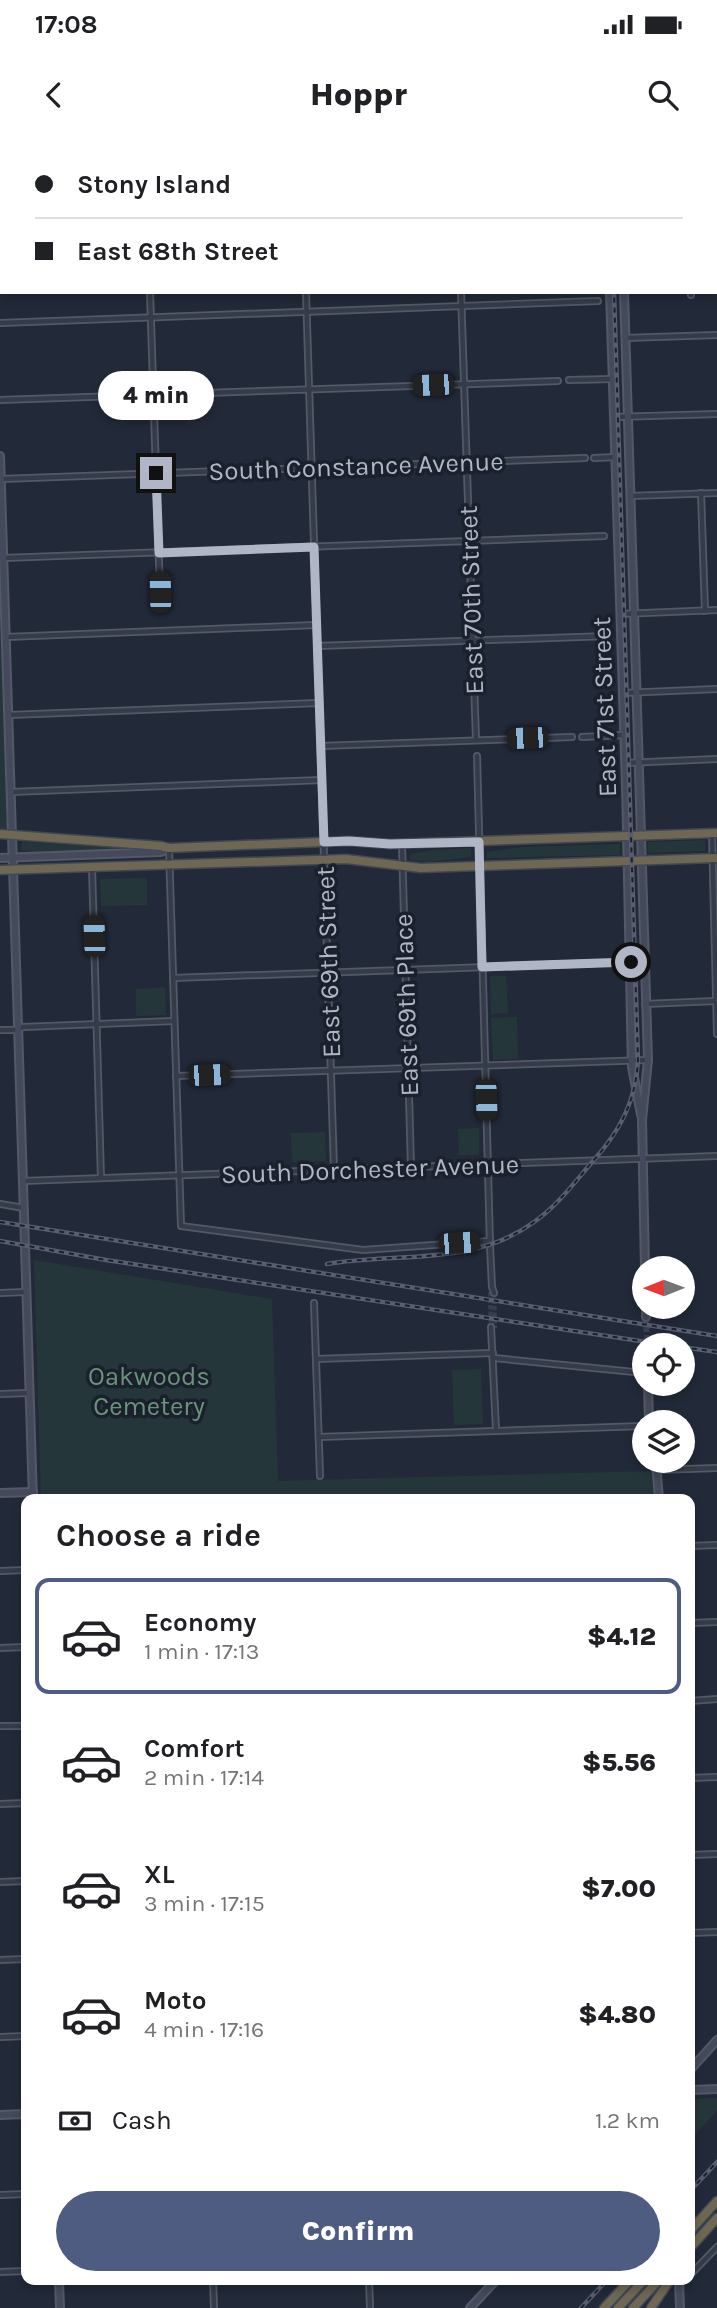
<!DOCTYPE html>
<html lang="en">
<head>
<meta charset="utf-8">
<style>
	:root { --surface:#fff; --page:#f6f6f6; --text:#202124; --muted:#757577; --line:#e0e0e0; --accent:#4f5c81 }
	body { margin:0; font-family:Karla,sans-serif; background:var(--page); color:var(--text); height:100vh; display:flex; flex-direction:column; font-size:26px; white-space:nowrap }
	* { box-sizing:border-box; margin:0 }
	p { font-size:23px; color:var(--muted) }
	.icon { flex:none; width:38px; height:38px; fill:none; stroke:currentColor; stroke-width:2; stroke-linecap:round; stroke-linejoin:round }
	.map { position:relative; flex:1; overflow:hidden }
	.drawer { position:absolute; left:21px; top:1354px; width:674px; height:791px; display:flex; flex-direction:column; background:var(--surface); border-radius:14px; box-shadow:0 4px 10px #0003 }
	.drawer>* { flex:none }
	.guide { position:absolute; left:0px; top:0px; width:718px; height:154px; box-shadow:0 4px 10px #0003; display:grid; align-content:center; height:154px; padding:0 35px; background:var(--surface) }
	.needle { width:46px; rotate:269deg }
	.tools { position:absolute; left:632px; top:1116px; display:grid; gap:14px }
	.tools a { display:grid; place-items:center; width:63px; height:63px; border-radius:50%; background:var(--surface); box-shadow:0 4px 10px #0003; font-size:35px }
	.end { position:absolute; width:32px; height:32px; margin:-16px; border:9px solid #b0b6c5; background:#111; box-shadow:0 0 0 4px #111 }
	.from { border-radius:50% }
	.bubble { position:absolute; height:49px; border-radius:24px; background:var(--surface); box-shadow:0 4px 10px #0003; font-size:23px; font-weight:800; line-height:49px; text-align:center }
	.car { position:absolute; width:21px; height:42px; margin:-21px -10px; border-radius:9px; box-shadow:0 0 5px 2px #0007; background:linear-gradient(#222 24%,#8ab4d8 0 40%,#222 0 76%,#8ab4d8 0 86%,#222 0) }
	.guide b { display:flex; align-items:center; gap:24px; height:66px; font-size:26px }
	.guide b+b { border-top:2px solid var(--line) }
	.guide i { width:18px; height:18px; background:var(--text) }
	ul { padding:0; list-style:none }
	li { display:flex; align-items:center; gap:21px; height:116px; margin:0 14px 10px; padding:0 21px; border:4px solid transparent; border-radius:14px }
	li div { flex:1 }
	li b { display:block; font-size:26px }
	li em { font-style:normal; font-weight:800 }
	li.active { border-color:var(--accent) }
	li>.icon { width:63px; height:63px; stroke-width:1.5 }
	h2 { padding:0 35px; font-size:32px; line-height:84px }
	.pay { display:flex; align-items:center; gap:18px; height:77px; padding:0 35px; font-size:26px }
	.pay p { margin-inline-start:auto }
	.button { display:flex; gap:14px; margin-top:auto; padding:14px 35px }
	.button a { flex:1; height:80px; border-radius:42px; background:var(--accent); color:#fff; font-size:28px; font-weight:800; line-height:80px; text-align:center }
	.status { display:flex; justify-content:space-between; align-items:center; height:49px; padding:0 35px; background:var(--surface); direction:ltr }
	.status svg { height:19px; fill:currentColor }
	header { display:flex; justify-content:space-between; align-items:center; height:91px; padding:0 35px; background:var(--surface); font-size:32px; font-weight:800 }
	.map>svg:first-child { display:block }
	.green { fill:#25363a }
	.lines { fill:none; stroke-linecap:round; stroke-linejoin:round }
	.street-tunnel { stroke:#373e4d; stroke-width:4.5; stroke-dasharray:4.5 2; stroke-linecap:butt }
	.secondary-tunnel { stroke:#373e4d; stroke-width:6; stroke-dasharray:6 3; stroke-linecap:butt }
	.street-casing { stroke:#535966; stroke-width:8 }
	.secondary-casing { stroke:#535966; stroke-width:10 }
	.highway-casing { stroke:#404653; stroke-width:11 }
	.street { stroke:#363b49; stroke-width:4.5 }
	.secondary { stroke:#444a5b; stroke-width:6 }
	.highway { stroke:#6e6753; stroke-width:8 }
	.rail-casing { stroke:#585e70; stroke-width:4.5 }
	.rail { stroke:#1b202d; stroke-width:2; stroke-dasharray:5; stroke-linecap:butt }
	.route { stroke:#b0b6c5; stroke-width:9 }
	.labels { text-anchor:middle; stroke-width:7; stroke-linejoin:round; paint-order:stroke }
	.street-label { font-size:26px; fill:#b0b6c5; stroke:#1b202d }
	.park-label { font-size:26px; fill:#699479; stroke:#1b202d }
</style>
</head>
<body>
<div class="status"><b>17:08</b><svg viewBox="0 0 49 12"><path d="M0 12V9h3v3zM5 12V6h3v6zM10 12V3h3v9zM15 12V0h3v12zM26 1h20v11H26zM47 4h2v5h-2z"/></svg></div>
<header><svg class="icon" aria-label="back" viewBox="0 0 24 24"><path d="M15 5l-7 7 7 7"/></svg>Hoppr<svg class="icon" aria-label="search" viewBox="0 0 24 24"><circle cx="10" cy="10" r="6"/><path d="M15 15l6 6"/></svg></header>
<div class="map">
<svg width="717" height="2168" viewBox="0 0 717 2168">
	<rect width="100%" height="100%" fill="#222938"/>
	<g class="green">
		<path d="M 0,461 L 7,688 L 4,691 L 0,690 Z"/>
		<path d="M 705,700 L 705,711 L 648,713 L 648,702 Z"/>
		<path d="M 22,702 L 116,708 L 116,711 L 32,712 L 21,710 Z"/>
		<path d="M 620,704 L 620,715 L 487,718 L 487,712 L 523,707 Z"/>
		<path d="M 471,708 L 471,717 L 430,722 L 410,720 L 410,714 L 433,710 Z"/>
		<path d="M 147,738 L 147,765 L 101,766 L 100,739 Z"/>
		<path d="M 490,836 L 506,836 L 508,873 L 491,874 Z"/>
		<path d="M 165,847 L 166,875 L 136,876 L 136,849 Z"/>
		<path d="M 517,877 L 518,919 L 493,920 L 491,878 Z"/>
		<path d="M 479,988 L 479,1015 L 459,1015 L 458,989 Z"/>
		<path d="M 325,992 L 326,1021 L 292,1022 L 291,993 Z"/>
		<path d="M 34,1120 L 272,1159 L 278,1341 L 652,1331 L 653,1360 L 41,1360 Z"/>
		<path d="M 481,1229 L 483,1284 L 454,1285 L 452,1230 Z"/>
		<path d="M 717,1958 L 717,1971 L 690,2000 L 690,1959 Z"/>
	</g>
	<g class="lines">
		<g class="street-tunnel">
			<path d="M 490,1152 L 491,1187"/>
			<path d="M 494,1153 L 495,1188"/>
		</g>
		<path class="secondary-tunnel" d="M 646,1177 L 647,1206"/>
		<defs>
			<g id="street">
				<path d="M 146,0 L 146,2"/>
				<path d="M 301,0 L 301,2"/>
				<path d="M 457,0 L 457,2"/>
				<path d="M 0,26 L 2,26"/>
				<path d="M 716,121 L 717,121"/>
				<path d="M 150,152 L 160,452"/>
				<path d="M 306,152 L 334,1030"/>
				<path d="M 461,152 L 476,600"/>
				<path d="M 691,152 L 691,155"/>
				<path d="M 0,183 L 598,161"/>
				<path d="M 625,198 L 717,195"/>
				<path d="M 569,240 L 613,239"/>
				<path d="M 0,260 L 558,241"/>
				<path d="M 614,277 L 717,274"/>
				<path d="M 594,318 L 616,317"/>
				<path d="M 1,339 L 585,318"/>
				<path d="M 701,353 L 705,471"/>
				<path d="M 630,356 L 717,353"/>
				<path d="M 3,418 L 604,396"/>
				<path d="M 621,474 L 717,470"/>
				<path d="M 6,497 L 316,485"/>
				<path d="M 317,506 L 608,496"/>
				<path d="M 623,553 L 717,549"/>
				<path d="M 9,575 L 319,563"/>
				<path d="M 582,597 L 624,595"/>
				<path d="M 321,606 L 572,597"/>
				<path d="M 477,616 L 490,1105 L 492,1147 L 494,1153"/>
				<path d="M 625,623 L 717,619"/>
				<path d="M 11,652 L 322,640"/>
				<path d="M 712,693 L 717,894"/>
				<path d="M 402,704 L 411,1027"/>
				<path d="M 169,708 L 181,1086 L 363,1110 L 490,1101"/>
				<path d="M 92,728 L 101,1038"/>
				<path d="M 173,838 L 630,822"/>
				<path d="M 645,864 L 716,861"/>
				<path d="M 0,890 L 14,890 L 23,887 L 174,881"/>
				<path d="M 176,936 L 648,920"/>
				<path d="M 23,1041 L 717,1016"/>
				<path d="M 0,1064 L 24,1068"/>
				<path d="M 0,1153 L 26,1152"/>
				<path d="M 314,1163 L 320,1336"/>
				<path d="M 491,1187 L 496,1290"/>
				<path d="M 494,1218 L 644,1233"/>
				<path d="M 316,1219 L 493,1213"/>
				<path d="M 0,1254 L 30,1253"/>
				<path d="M 319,1297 L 644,1286"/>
				<path d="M 657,1330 L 717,1328"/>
				<path d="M 690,1406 L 717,1405"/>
				<path d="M 0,1431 L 26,1430"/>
				<path d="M 690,1483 L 717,1482"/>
				<path d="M 0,1508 L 26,1507"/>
				<path d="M 690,1561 L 717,1559"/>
				<path d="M 0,1586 L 26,1586"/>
				<path d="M 690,1638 L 717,1637"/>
				<path d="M 0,1664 L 26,1663"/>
				<path d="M 690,1715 L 717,1714"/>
				<path d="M 0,1742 L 26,1741"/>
				<path d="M 690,1793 L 717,1792"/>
				<path d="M 0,1820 L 26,1819"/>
				<path d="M 0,1897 L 26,1896"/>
				<path d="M 0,2055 L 26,2054"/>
				<path d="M 0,2132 L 26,2131"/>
				<path d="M 690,2135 L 717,2107"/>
				<path d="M 213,2140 L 214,2168"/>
				<path d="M 369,2140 L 370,2168"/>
			</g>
			<g id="secondary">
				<path d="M 607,0 L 607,2"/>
				<path d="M 619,0 L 619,2"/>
				<path d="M 716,78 L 717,78"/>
				<path d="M 0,104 L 2,103"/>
				<path d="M 610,152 L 626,645 L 632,927 L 641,975"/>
				<path d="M 624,152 L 648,920 L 642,980 L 645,1129"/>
				<path d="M 0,316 L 33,1360"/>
				<path d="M 0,718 L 161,712 L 169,708"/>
				<path d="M 646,1167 L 646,1177"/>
				<path d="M 648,1244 L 649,1283"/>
				<path d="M 656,1321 L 659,1360"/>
				<path d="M 0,1353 L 33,1352"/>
				<path d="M 690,1930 L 717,1900"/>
				<path d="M 690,1950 L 717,1949"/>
				<path d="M 0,1975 L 26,1974"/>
				<path d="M 59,2140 L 60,2168"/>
				<path d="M 679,2140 L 680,2168"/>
				<path d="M 470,2168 L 496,2140"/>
			</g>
			<g id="highway">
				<path d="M 0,694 L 161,706 L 169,708 L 349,701 L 390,704 L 717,693"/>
				<path d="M 0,730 L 346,719 L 421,728 L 717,718"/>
				<path d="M 690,2091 L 717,2061"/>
				<path d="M 690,2108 L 717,2078"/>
				<path d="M 604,2168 L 630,2140"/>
				<path d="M 618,2168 L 644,2140"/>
				<path d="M 633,2168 L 659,2140"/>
				<path d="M 651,2168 L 670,2140"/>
			</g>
		</defs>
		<use href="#street" class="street-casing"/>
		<use href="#secondary" class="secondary-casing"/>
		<use href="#highway" class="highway-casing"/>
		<use href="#street" class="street"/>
		<use href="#secondary" class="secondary"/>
		<use href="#highway" class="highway"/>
		<defs>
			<g id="rail">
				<path d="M 611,0 L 611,2"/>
				<path d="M 0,1082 L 717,1196"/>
				<path d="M 0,1101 L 106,1120 L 673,1206"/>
				<path d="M 327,1124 C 397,1112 473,1127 534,1082 C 557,1066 575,1042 593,1021 C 620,991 636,961 638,920 L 614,152"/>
				<path d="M 682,1207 L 717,1212"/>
				<path d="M 690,2051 L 717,2022"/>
				<path d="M 581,2168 L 607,2140"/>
			</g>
		</defs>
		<use href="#rail" class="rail-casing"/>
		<use href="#rail" class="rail"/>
	</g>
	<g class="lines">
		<path class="route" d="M 156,333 L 159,413 L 314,407 L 324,702 L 349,701 L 390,704 L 479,702 L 482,827 L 631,822"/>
	</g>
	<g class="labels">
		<g class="street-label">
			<text transform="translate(356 326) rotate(-2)" y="9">South Constance Avenue</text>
			<text transform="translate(471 460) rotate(-92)" y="9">East 70th Street</text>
			<text transform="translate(604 567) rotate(-92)" y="9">East 71st Street</text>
			<text transform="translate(328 822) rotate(-92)" y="9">East 69th Street</text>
			<text transform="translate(406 865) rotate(-92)" y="9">East 69th Place</text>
			<text transform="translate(370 1029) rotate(-2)" y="9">South Dorchester Avenue</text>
		</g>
		<g class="park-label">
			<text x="149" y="1245">Oakwoods<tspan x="149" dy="30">Cemetery</tspan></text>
		</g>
	</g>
</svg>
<div class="tools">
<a><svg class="needle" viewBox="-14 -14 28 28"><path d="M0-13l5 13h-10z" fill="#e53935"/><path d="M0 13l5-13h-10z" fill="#757577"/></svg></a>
<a><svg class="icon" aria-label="locate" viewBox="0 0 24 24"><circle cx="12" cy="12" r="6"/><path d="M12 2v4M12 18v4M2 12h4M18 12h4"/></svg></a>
<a><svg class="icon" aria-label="layers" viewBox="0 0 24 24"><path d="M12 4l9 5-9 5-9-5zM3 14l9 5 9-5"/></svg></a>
</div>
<i class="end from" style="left:631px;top:822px"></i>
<i class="end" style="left:156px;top:333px"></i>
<div class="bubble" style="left:98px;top:231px;width:116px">4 min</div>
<i class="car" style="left:433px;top:245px;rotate:268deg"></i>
<i class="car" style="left:160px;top:452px;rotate:359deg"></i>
<i class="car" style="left:527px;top:598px;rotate:268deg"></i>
<i class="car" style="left:94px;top:796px;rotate:358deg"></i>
<i class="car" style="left:209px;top:935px;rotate:88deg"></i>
<i class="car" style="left:486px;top:960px;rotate:178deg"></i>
<i class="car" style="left:459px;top:1103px;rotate:86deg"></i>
<div class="guide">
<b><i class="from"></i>Stony Island</b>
<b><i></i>East 68th Street</b>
</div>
<section class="drawer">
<h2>Choose a ride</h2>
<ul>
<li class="active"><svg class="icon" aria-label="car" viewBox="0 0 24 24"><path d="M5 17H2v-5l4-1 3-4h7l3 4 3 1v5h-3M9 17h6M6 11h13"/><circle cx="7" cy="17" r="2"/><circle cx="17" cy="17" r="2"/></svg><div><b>Economy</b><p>1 min · 17:13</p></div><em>$4.12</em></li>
<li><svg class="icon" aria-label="car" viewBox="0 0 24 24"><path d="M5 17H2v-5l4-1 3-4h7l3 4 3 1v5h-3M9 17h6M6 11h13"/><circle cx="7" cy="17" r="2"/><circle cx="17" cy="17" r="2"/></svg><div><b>Comfort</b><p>2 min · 17:14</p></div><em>$5.56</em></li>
<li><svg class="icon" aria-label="car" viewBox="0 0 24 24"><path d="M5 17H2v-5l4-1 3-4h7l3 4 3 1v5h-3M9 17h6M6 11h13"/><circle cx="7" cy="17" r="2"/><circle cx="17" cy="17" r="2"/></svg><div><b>XL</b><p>3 min · 17:15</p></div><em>$7.00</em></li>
<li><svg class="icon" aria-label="car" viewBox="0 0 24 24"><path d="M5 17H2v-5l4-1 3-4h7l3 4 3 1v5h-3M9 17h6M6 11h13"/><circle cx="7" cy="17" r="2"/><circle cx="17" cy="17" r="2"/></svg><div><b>Moto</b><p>4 min · 17:16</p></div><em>$4.80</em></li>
</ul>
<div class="pay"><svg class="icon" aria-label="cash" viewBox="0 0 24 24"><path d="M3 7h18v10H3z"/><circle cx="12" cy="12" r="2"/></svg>Cash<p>1.2 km</p></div>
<div class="button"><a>Confirm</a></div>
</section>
</div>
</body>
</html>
